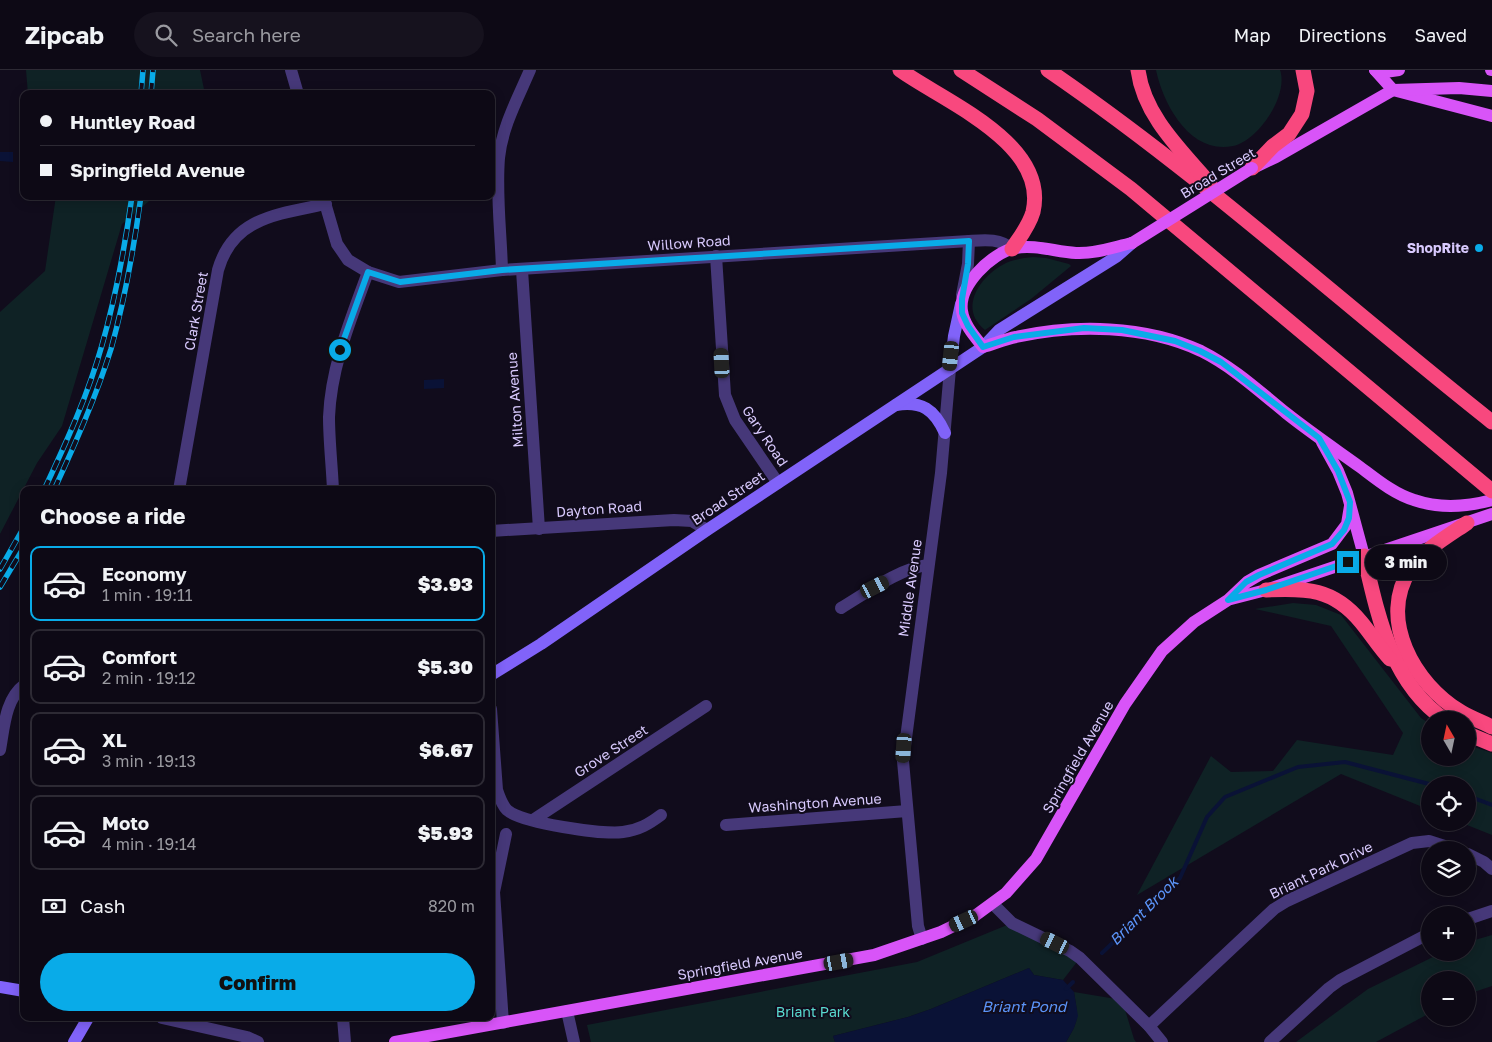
<!DOCTYPE html>
<html lang="en">
<head>
<meta charset="utf-8">
<style>
	:root { --surface:#0d0915; --page:#16121e; --text:#f1f3f6; --muted:#9a9aa0; --line:#2d2a34; --accent:#09abe8 }
	body { margin:0; font-family:"Golos Text",sans-serif; background:var(--page); color:var(--text); height:100vh; display:flex; flex-direction:column; font-size:19px; white-space:nowrap }
	* { box-sizing:border-box; margin:0 }
	p { font-size:16px; color:var(--muted) }
	.icon { flex:none; width:28px; height:28px; fill:none; stroke:currentColor; stroke-width:2; stroke-linecap:round; stroke-linejoin:round }
	.map { position:relative; flex:1; overflow:hidden }
	.panel { position:absolute; left:20px; top:416px; width:475px; height:535px; display:flex; flex-direction:column; background:var(--surface); border-radius:10px; box-shadow:0 2px 12px #0003,0 0 0 1px var(--line) }
	.panel>* { flex:none }
	.hud { position:absolute; left:20px; top:20px; width:475px; height:110px; border-radius:10px; box-shadow:0 2px 12px #0003,0 0 0 1px var(--line); display:grid; align-content:center; height:110px; padding:0 20px; background:var(--surface) }
	.needle { width:32px; rotate:351deg }
	.controls { position:absolute; left:1421px; top:641px; display:grid; gap:10px }
	.controls a { display:grid; place-items:center; width:55px; height:55px; border-radius:50%; background:var(--surface); box-shadow:0 2px 12px #0003,0 0 0 1px var(--line); font-size:25px }
	.end { position:absolute; width:22px; height:22px; margin:-11px; border:6px solid #09abe8; background:#111; box-shadow:0 0 0 2px #111 }
	.from { border-radius:50% }
	.bubble { position:absolute; height:35px; border-radius:18px; background:var(--surface); box-shadow:0 2px 12px #0003,0 0 0 1px var(--line); font-size:16px; font-weight:800; line-height:35px; text-align:center }
	.car { position:absolute; width:15px; height:30px; margin:-15px -8px; border-radius:6px; box-shadow:0 0 4px 1px #0007; background:linear-gradient(#222 24%,#8ab4d8 0 40%,#222 0 76%,#8ab4d8 0 86%,#222 0) }
	.hud b { display:flex; align-items:center; gap:18px; height:48px; font-size:19px }
	.hud b+b { border-top:1px solid var(--line) }
	.hud i { width:12px; height:12px; background:var(--text) }
	ul { padding:0; list-style:none }
	li { display:flex; align-items:center; gap:15px; height:75px; margin:0 10px 8px; padding:0 10px; border:2px solid var(--line); border-radius:10px }
	li div { flex:1 }
	li b { display:block; font-size:19px }
	li em { font-style:normal; font-weight:800 }
	li.on { border-color:var(--accent) }
	li>.icon { width:45px; height:45px; stroke-width:1.5 }
	h2 { padding:0 20px; font-size:22px; line-height:60px }
	.pay { display:flex; align-items:center; gap:12px; height:55px; padding:0 20px; font-size:19px }
	.pay p { margin-inline-start:auto }
	.action { display:flex; gap:10px; margin-top:auto; padding:10px 20px }
	.action a { flex:1; height:58px; border-radius:30px; background:var(--accent); color:#111; font-size:20px; font-weight:800; line-height:58px; text-align:center }
	header { display:flex; align-items:center; gap:30px; box-sizing:border-box; height:70px; padding:0 25px; background:var(--surface); border-bottom:1px solid var(--line) }
	header strong { font-size:24px }
	nav { display:flex; gap:28px; margin-inline-start:auto; font-size:18px }
	.search { width:350px; height:45px; background:var(--page); display:flex; align-items:center; gap:12px; box-sizing:border-box; padding:0 18px; border-radius:28px; color:var(--muted); font-size:19px }
	.map>svg:first-child { display:block }
	.green { fill:#0f2225 }
	.water { fill:#0a1236 }
	.lines { fill:none; stroke-linecap:round; stroke-linejoin:round }
	.stream { stroke:#0a1236; stroke-width:4 }
	.street { stroke:#463879; stroke-width:12 }
	.secondary { stroke:#8163f9; stroke-width:12 }
	.primary { stroke:#d854f8; stroke-width:12 }
	.highway { stroke:#f8487e; stroke-width:15 }
	.rail-casing { stroke:#09abe8; stroke-width:5.5 }
	.rail { stroke:#110c1c; stroke-width:4; stroke-dasharray:11; stroke-linecap:butt }
	.primary-bridge { stroke:#d854f8; stroke-width:12 }
	.route { stroke:#09abe8; stroke-width:6 }
	.poi-dot { fill:#09abe8; stroke:#110c1c; stroke-width:2 }
	.labels { text-anchor:middle; stroke-width:4; stroke-linejoin:round; paint-order:stroke }
	.street-label { font-size:14px; fill:#d8c9fd; stroke:#110c1c }
	.poi-label { font-size:14px; font-weight:bold; fill:#d8c9fd; stroke:#110c1c; text-anchor:end }
	.park-label { font-size:14px; fill:#59d9cf; stroke:#110c1c }
	.water-label { font-size:15px; font-style:italic; fill:#5b94f9; stroke:#110c1c }
</style>
</head>
<body>
<header>
<strong>Zipcab</strong>
<div class="search"><svg class="icon" aria-label="search" viewBox="0 0 24 24"><circle cx="10" cy="10" r="6"/><path d="M15 15l6 6"/></svg>Search here</div>
<nav><a>Map</a><a>Directions</a><a>Saved</a></nav>
</header>
<div class="map">
<svg width="1492" height="972" viewBox="0 0 1492 972">
	<rect width="100%" height="100%" fill="#110c1c"/>
	<g class="green">
		<path d="M 26,0 L 200,0 L 205,24 L 28,24 Z"/>
		<path d="M 1156,0 L 1280,0 C 1289,25 1258,71 1233,76 C 1190,85 1163,34 1156,0 Z"/>
		<path d="M 56,126 L 155,126 L 122,154 L 62,356 L 37,393 L 0,464 L 0,242 L 45,201 Z"/>
		<path d="M 1033,187 L 1046,188 L 1069,194 L 1071,196 L 1031,229 L 985,260 C 957,238 981,205 1006,193 C 1015,189 1024,188 1033,187 Z"/>
		<path d="M 1293,533 L 1316,535 L 1341,545 L 1421,648 L 1430,654 L 1430,688 L 1468,688 L 1468,675 L 1492,683 L 1492,765 L 1462,753 L 1468,752 L 1468,715 L 1430,715 L 1430,740 L 1341,704 L 1137,825 L 1211,686 L 1231,702 L 1273,701 L 1297,670 L 1393,685 L 1403,663 L 1331,556 L 1255,539 Z"/>
		<path d="M 1012,853 L 1080,888 L 1063,910 L 1034,905 L 1029,898 L 931,939 L 908,947 L 833,966 L 835,972 L 591,972 L 587,955 L 917,892 Z"/>
		<path d="M 1492,865 L 1492,916 L 1468,924 L 1468,910 L 1430,910 L 1430,943 L 1376,972 L 1296,972 L 1368,919 L 1441,883 L 1468,882 L 1468,872 Z"/>
		<path d="M 1074,922 L 1122,930 L 1134,969 L 1136,972 L 1066,972 C 1080,949 1078,948 1074,922 Z"/>
	</g>
	<g class="water">
		<path d="M 0,82 L 13,82 L 13,92 L 0,91 Z"/>
		<path d="M 444,309 L 444,318 L 424,319 L 424,310 Z"/>
		<path d="M 1029,898 L 1034,905 L 1063,910 L 1074,922 L 1078,946 L 1074,958 L 1066,972 L 835,972 L 833,966 L 908,947 L 931,939 Z"/>
	</g>
	<g class="lines">
		<g class="stream">
			<path d="M 1468,726 L 1492,735"/>
			<path d="M 1102,883 L 1180,808 L 1207,747 L 1225,727 L 1298,697 L 1345,692 L 1433,715"/>
			<path d="M 1066,919 L 1073,912"/>
		</g>
		<g class="street">
			<path d="M 291,0 L 298,24"/>
			<path d="M 323,126 L 337,174 L 348,190 L 368,202 L 399,212 L 502,200 L 969,171 C 984,170 1000,168 1012,179"/>
			<path d="M 716,186 L 725,325 L 735,350 L 778,413"/>
			<path d="M 502,200 C 501,163 496,125 499,88 C 502,57 518,28 530,0"/>
			<path d="M 522,200 L 539,459"/>
			<path d="M 962,225 L 968,194 L 969,171"/>
			<path d="M 179,420 L 218,200 C 233,147 279,144 326,134"/>
			<path d="M 333,420 C 332,396 329,371 329,347 C 331,296 351,249 368,202"/>
			<path d="M 491,461 L 674,450 L 692,451 L 707,460"/>
			<path d="M 841,538 C 866,523 900,498 928,495"/>
			<path d="M 491,639 L 497,720 C 499,726 502,735 507,740 C 522,753 603,765 623,762 C 639,760 649,754 661,745"/>
			<path d="M 0,680 C 4,659 5,629 24,615"/>
			<path d="M 533,750 L 706,636"/>
			<path d="M 726,755 L 907,741"/>
			<path d="M 1468,784 L 1484,792 L 1492,799"/>
			<path d="M 993,834 L 1012,853 L 1070,881 L 1080,888 L 1149,956 L 1162,972"/>
			<path d="M 1468,849 L 1492,841"/>
			<path d="M 922,869 L 918,856 L 903,691 L 941,403 L 950,299"/>
			<path d="M 567,941 L 574,972"/>
			<path d="M 162,948 L 247,967 L 258,972"/>
			<path d="M 343,948 L 345,972"/>
			<path d="M 503,953 L 494,822 L 506,764"/>
			<path d="M 1149,956 L 1274,839 L 1287,831 L 1412,773 L 1429,771 L 1457,780"/>
			<path d="M 1270,972 L 1329,918 L 1340,910 L 1430,863"/>
		</g>
		<g class="secondary">
			<path d="M 950,299 L 954,266 L 961,234"/>
			<path d="M 896,335 C 922,331 934,339 945,363"/>
			<path d="M 491,605 L 541,574 L 707,460 L 983,277 L 999,260 L 1116,187 L 1132,173"/>
			<path d="M 0,917 L 24,921"/>
			<path d="M 74,972 L 88,948"/>
		</g>
		<g class="primary">
			<path d="M 1375,0 L 1393,20 L 1492,46"/>
			<path d="M 1375,0 L 1385,2 L 1399,0"/>
			<path d="M 1491,0 L 1492,0"/>
			<path d="M 1255,97 L 1276,87 L 1393,20 L 1459,18 L 1492,21"/>
			<path d="M 1132,173 C 1114,177 1095,184 1076,183 C 1056,182 1035,174 1015,178 C 991,183 958,216 962,241 C 964,255 975,267 983,277 C 994,274 1005,269 1016,267 C 1075,254 1145,255 1201,281 C 1233,297 1259,321 1286,343 C 1310,362 1335,379 1360,397 C 1376,409 1394,424 1414,430 C 1440,439 1466,437 1492,430"/>
			<path d="M 1322,372 L 1338,401 L 1347,423 L 1364,486"/>
			<path d="M 1231,529 L 1266,520 L 1492,444"/>
			<path d="M 395,972 L 874,885 L 941,862 L 976,845 L 1006,823 L 1036,789 L 1125,634 L 1162,581 L 1194,552 L 1228,530 L 1247,512 L 1259,505 L 1332,474 L 1347,454 L 1350,436"/>
		</g>
		<g class="highway">
			<path d="M 900,0 C 943,31 1049,73 1033,142 C 1029,156 1020,167 1012,179"/>
			<path d="M 961,0 L 1037,49 L 1131,119 L 1492,421"/>
			<path d="M 1048,0 C 1203,106 1345,236 1492,352"/>
			<path d="M 1138,0 C 1144,46 1181,80 1210,114"/>
			<path d="M 1252,98 L 1273,76 L 1289,64 L 1302,44 L 1307,21 L 1303,0"/>
			<path d="M 1467,453 C 1451,464 1421,482 1411,498 C 1377,549 1414,614 1461,642 C 1471,648 1482,652 1492,657"/>
			<path d="M 1364,486 C 1378,546 1391,613 1445,650"/>
			<path d="M 1266,520 C 1306,518 1333,518 1361,552 C 1371,564 1379,577 1390,589"/>
			<path d="M 1468,664 L 1492,674"/>
		</g>
		<defs>
			<g id="rail">
				<path d="M 141,24 L 143,0"/>
				<path d="M 151,24 L 153,0"/>
				<path d="M 44,420 C 66,373 88,325 102,275 C 116,226 125,176 132,126"/>
				<path d="M 54,420 C 75,374 96,327 111,279 C 125,229 134,177 141,126"/>
				<path d="M 0,499 L 24,457"/>
				<path d="M 0,517 L 24,477"/>
			</g>
		</defs>
		<use href="#rail" class="rail-casing"/>
		<use href="#rail" class="rail"/>
		<path class="primary-bridge" d="M 1132,173 L 1252,98"/>
	</g>
	<g class="lines">
		<path class="route" d="M 340,280 L 368,202 L 400,212 L 502,200 L 969,171 L 968,194 L 962,229 L 962,243 L 968,256 L 983,277 L 1014,267 L 1084,258 L 1122,260 L 1175,271 L 1200,281 L 1221,292 L 1319,368 L 1338,401 L 1350,432 L 1349,448 L 1344,460 L 1332,474 L 1259,505 L 1246,512 L 1228,530 L 1266,520 L 1348,492"/>
	</g>
	<circle class="poi-dot" cx="1479" cy="178" r="5"/>
	<g class="labels">
		<g class="street-label">
			<text transform="translate(1218 103) rotate(-31)" y="5">Broad Street</text>
			<text transform="translate(689 173) rotate(-4)" y="5">Willow Road</text>
			<text transform="translate(196 241) rotate(-80)" y="5">Clark Street</text>
			<text transform="translate(515 330) rotate(-94)" y="5">Milton Avenue</text>
			<text transform="translate(765 366) rotate(56)" y="5">Gary Road</text>
			<text transform="translate(728 428) rotate(-34)" y="5">Broad Street</text>
			<text transform="translate(599 439) rotate(-4)" y="5">Dayton Road</text>
			<text transform="translate(910 518) rotate(-82)" y="5">Middle Avenue</text>
			<text transform="translate(611 681) rotate(-33)" y="5">Grove Street</text>
			<text transform="translate(1078 687) rotate(-60)" y="5">Springfield Avenue</text>
			<text transform="translate(815 733) rotate(-4)" y="5">Washington Avenue</text>
			<text transform="translate(1321 800) rotate(-26)" y="5">Briant Park Drive</text>
			<text transform="translate(740 894) rotate(-10)" y="5">Springfield Avenue</text>
		</g>
		<g class="poi-label">
			<text x="1469" y="183">ShopRite</text>
		</g>
		<g class="park-label">
			<text x="813" y="947">Briant Park</text>
		</g>
		<g class="water-label">
			<text transform="translate(1144 841) rotate(-45)" y="5">Briant Brook</text>
			<text x="1024" y="942">Briant Pond</text>
		</g>
	</g>
</svg>
<div class="controls">
<a><svg class="needle" viewBox="-14 -14 28 28"><path d="M0-13l5 13h-10z" fill="#e53935"/><path d="M0 13l5-13h-10z" fill="#9a9aa0"/></svg></a>
<a><svg class="icon" aria-label="locate" viewBox="0 0 24 24"><circle cx="12" cy="12" r="6"/><path d="M12 2v4M12 18v4M2 12h4M18 12h4"/></svg></a>
<a><svg class="icon" aria-label="layers" viewBox="0 0 24 24"><path d="M12 4l9 5-9 5-9-5zM3 14l9 5 9-5"/></svg></a>
<a>+</a>
<a>−</a>
</div>
<i class="end from" style="left:340px;top:280px"></i>
<i class="end" style="left:1348px;top:492px"></i>
<div class="bubble" style="left:1365px;top:475px;width:82px">3 min</div>
<i class="car" style="left:951px;top:286px;rotate:186deg"></i>
<i class="car" style="left:722px;top:293px;rotate:357deg"></i>
<i class="car" style="left:875px;top:517px;rotate:63deg"></i>
<i class="car" style="left:904px;top:678px;rotate:184deg"></i>
<i class="car" style="left:964px;top:851px;rotate:245deg"></i>
<i class="car" style="left:1055px;top:873px;rotate:296deg"></i>
<i class="car" style="left:839px;top:892px;rotate:80deg"></i>
<div class="hud">
<b><i class="from"></i>Huntley Road</b>
<b><i></i>Springfield Avenue</b>
</div>
<section class="panel">
<h2>Choose a ride</h2>
<ul>
<li class="on"><svg class="icon" aria-label="car" viewBox="0 0 24 24"><path d="M5 17H2v-5l4-1 3-4h7l3 4 3 1v5h-3M9 17h6M6 11h13"/><circle cx="7" cy="17" r="2"/><circle cx="17" cy="17" r="2"/></svg><div><b>Economy</b><p>1 min · 19:11</p></div><em>$3.93</em></li>
<li><svg class="icon" aria-label="car" viewBox="0 0 24 24"><path d="M5 17H2v-5l4-1 3-4h7l3 4 3 1v5h-3M9 17h6M6 11h13"/><circle cx="7" cy="17" r="2"/><circle cx="17" cy="17" r="2"/></svg><div><b>Comfort</b><p>2 min · 19:12</p></div><em>$5.30</em></li>
<li><svg class="icon" aria-label="car" viewBox="0 0 24 24"><path d="M5 17H2v-5l4-1 3-4h7l3 4 3 1v5h-3M9 17h6M6 11h13"/><circle cx="7" cy="17" r="2"/><circle cx="17" cy="17" r="2"/></svg><div><b>XL</b><p>3 min · 19:13</p></div><em>$6.67</em></li>
<li><svg class="icon" aria-label="car" viewBox="0 0 24 24"><path d="M5 17H2v-5l4-1 3-4h7l3 4 3 1v5h-3M9 17h6M6 11h13"/><circle cx="7" cy="17" r="2"/><circle cx="17" cy="17" r="2"/></svg><div><b>Moto</b><p>4 min · 19:14</p></div><em>$5.93</em></li>
</ul>
<div class="pay"><svg class="icon" aria-label="cash" viewBox="0 0 24 24"><path d="M3 7h18v10H3z"/><circle cx="12" cy="12" r="2"/></svg>Cash<p>820 m</p></div>
<div class="action"><a>Confirm</a></div>
</section>
</div>
</body>
</html>
